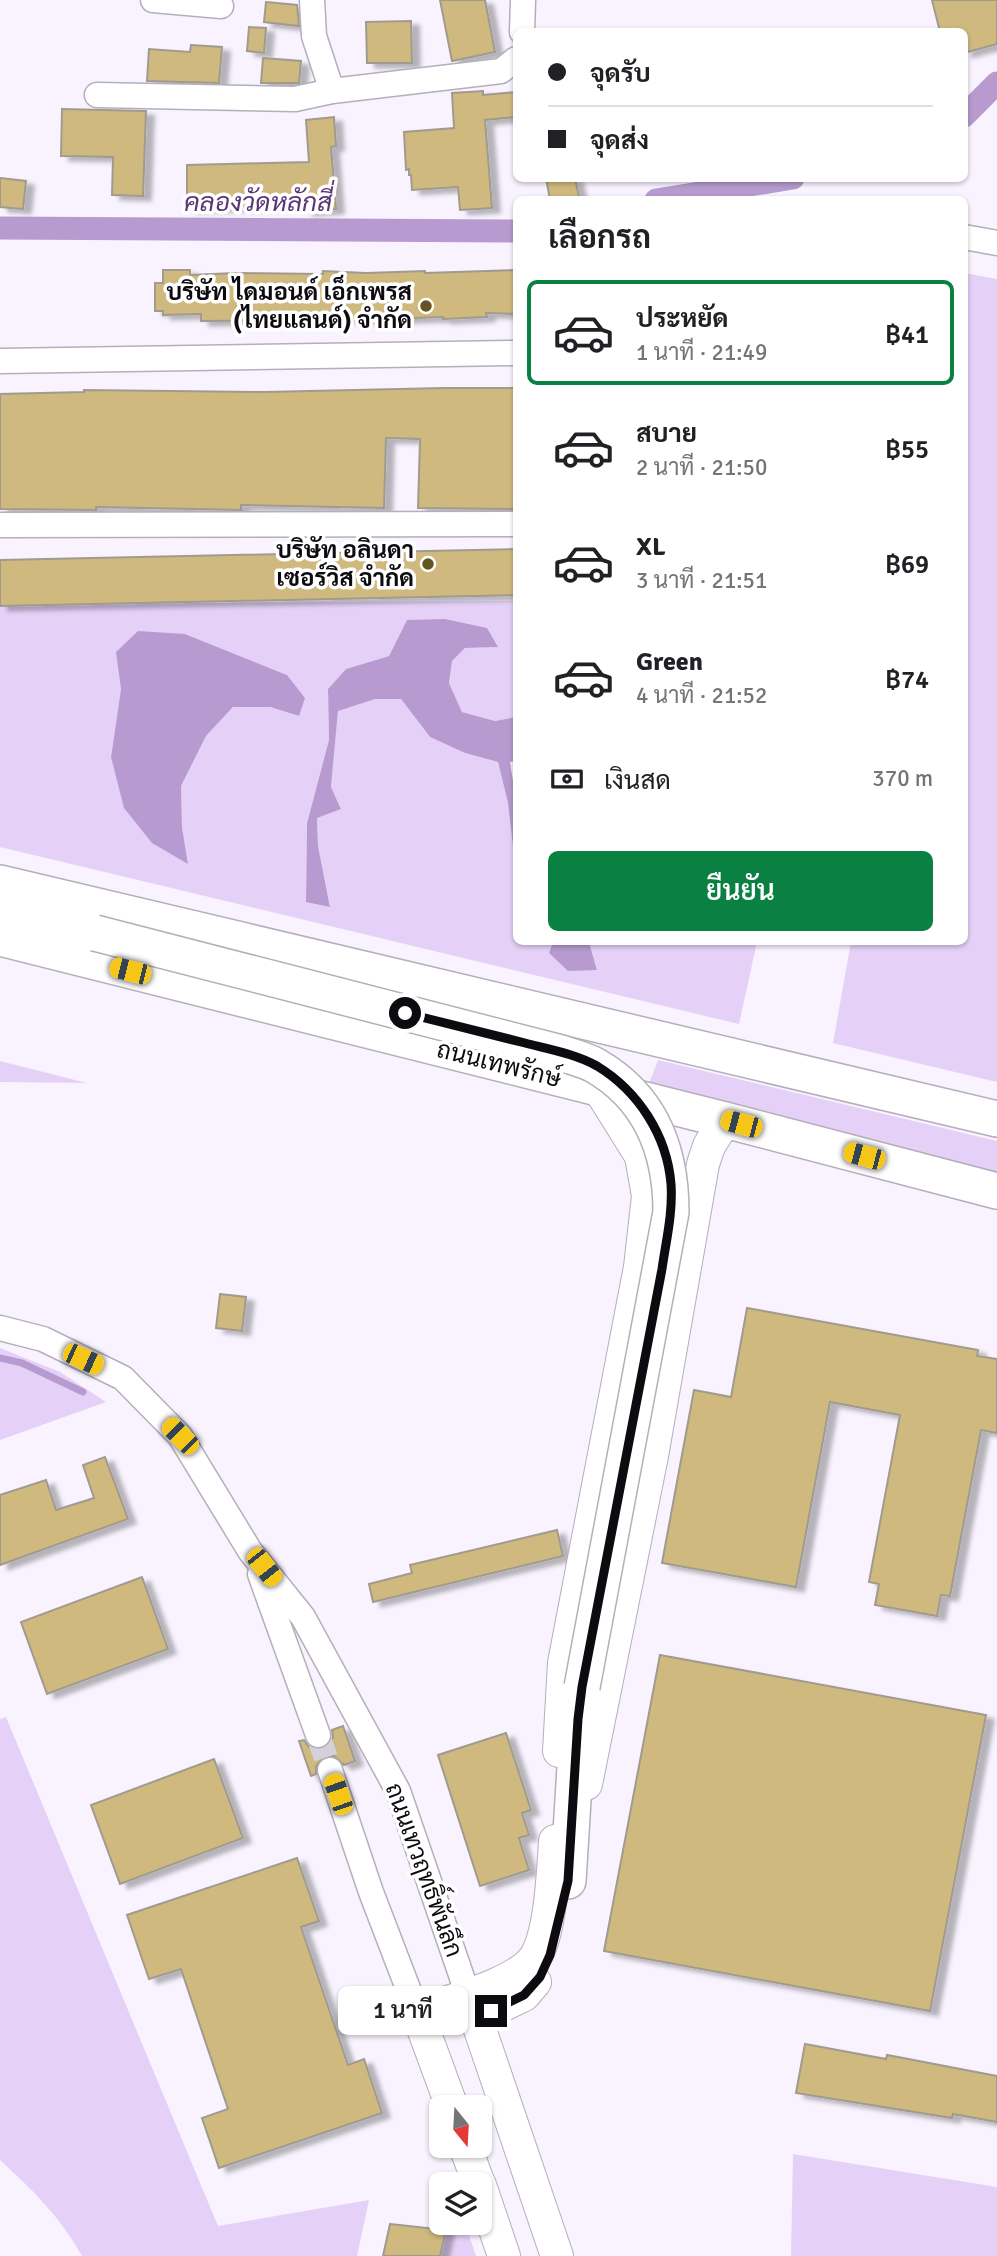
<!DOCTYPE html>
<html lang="th">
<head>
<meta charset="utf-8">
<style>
	:root { --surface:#fff; --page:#f6f6f6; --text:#202124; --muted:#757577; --line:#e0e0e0; --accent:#0b8043 }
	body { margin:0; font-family:Signika,Sarabun,sans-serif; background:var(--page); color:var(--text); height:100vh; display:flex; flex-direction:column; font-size:26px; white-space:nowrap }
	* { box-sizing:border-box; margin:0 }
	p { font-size:23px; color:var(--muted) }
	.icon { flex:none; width:38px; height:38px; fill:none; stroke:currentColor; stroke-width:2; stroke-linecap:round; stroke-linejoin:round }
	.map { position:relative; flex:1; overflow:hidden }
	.side { position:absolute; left:513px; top:196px; width:455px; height:749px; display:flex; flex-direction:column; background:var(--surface); border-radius:10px; box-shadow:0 2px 5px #0004 }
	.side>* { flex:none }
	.hud { position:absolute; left:513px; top:28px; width:455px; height:154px; border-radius:10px; box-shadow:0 2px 5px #0004; display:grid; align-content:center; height:154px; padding:0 35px; background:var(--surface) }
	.needle { width:46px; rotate:162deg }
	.buttons { position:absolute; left:429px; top:2095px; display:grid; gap:14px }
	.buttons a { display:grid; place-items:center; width:63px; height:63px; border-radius:10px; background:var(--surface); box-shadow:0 2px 5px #0004; font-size:35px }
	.end { position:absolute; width:32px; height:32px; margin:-16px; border:9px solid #0d0b10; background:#fff; box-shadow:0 0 0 4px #fff }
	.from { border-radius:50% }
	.bubble { position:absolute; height:49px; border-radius:10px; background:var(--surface); box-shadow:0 2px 5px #0004; font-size:23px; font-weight:600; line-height:49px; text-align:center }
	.car { position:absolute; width:21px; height:42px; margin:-21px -10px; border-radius:9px; box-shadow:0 0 5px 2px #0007; background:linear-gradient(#f5c518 24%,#345 0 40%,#f5c518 0 76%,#345 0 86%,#f5c518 0) }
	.hud b { display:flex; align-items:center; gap:24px; height:66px; font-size:26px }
	.hud b+b { border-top:2px solid var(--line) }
	.hud i { width:18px; height:18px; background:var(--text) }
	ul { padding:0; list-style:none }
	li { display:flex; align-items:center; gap:21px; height:105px; margin:0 14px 10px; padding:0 21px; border:4px solid transparent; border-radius:10px }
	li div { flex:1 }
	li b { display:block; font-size:26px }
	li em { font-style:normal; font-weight:600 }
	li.on { border-color:var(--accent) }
	li>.icon { width:63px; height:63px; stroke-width:1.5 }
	h2 { padding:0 35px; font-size:32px; line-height:84px }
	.pay { display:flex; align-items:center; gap:18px; height:77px; padding:0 35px; font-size:26px }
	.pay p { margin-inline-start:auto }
	.primary-button { display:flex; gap:14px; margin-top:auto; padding:14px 35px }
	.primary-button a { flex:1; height:80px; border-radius:10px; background:var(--accent); color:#fff; font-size:28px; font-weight:600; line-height:80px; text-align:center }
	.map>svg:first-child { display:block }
	.green { fill:#e5d1f8; fill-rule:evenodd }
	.water { fill:#b79bd0 }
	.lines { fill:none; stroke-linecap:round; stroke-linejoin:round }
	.stream { stroke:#b79bd0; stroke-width:7 }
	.canal { stroke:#b79bd0; stroke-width:23 }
	.building { fill:#cfb97e; stroke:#a09b8e; stroke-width:2; filter:url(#shadow) }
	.minor-tunnel { stroke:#d5d0da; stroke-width:24; stroke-dasharray:24 12; stroke-linecap:butt }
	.minor-casing { stroke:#b5aebb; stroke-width:27 }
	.tertiary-casing { stroke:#b5aebb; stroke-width:34 }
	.secondary-casing { stroke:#b5aebb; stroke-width:38 }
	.minor { stroke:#fff; stroke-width:24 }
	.tertiary { stroke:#fff; stroke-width:32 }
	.secondary { stroke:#fff; stroke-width:35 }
	.secondary-bridge-casing { stroke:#b5aebb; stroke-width:38; stroke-linecap:butt }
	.secondary-bridge { stroke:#fff; stroke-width:35 }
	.route { stroke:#0d0b10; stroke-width:9 }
	.poi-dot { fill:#655421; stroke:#fff; stroke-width:2.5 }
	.labels { text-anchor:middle; stroke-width:7; stroke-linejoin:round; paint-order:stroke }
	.poi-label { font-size:24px; font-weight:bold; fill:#0d0b10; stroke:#fff; text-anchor:end }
	.street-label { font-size:24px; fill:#0d0b10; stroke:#fff }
	.water-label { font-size:26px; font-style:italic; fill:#5b3677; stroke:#fff }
</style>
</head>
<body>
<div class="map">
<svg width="997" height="2256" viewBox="0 0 997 2256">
	<defs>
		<filter id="shadow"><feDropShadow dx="8" dy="4.5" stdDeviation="2" flood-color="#0004"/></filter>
	</defs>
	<rect width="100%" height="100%" fill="#f8f3fe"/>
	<g class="green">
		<path d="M 964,273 L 997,279 L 997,1082 L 833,1043 L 851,942 L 964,942 Z"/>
		<path d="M 516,601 L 516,717 L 495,721 L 462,712 L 449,683 L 452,661 L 465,648 L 497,647 L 407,620 L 389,656 L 346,669 L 328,689 L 329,740 L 307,823 L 306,901 L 330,906 L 318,846 L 317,818 L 341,808 L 331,787 L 338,710 L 375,699 L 401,699 L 430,737 L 465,753 L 498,762 L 508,803 L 516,873 L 516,942 L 553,942 L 549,953 L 597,969 L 589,942 L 757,942 L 739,1024 L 0,847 L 0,604 ZM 185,634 L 287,675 L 299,716 L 270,707 L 233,707 L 206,736 L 181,786 L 182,827 L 188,863 L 111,757 L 121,689 Z"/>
		<path d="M 658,1060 L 997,1141 L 997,1176 L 647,1089 Z"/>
		<path d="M 0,1061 L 87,1083 L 0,1082 Z"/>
		<path d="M 0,1348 L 60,1372 L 106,1402 L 0,1440 Z"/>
		<path d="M 6,1717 L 218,2226 L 369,2200 L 357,2256 L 82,2256 C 61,2218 32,2189 0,2160 L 0,1719 Z"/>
		<path d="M 793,2154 L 997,2187 L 997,2256 L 791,2256 Z"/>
		<path d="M 441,2201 L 441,2222 L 465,2223 L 476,2256 L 437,2256 L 429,2218 L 431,2205 Z"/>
	</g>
	<g class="water">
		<path d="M 445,619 L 487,628 L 498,647 L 465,648 L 452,661 L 449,683 L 462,712 L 495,721 L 516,717 L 516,761 L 510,762 L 516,800 L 516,873 L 508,803 L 498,762 L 465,753 L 430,737 L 401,699 L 375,699 L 338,711 L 331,787 L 341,809 L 317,818 L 318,846 L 330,907 L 306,902 L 307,823 L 329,740 L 328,689 L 346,669 L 389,656 L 407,620 Z"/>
		<path d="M 138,631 L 185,634 L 287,675 L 305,698 L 299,716 L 270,707 L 233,707 L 206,736 L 181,786 L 182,827 L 188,864 L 152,843 L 124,808 L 111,757 L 121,689 L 116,652 Z"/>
		<path d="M 553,942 L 589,942 L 597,970 L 568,971 L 549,953 Z"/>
	</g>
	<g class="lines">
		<path class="stream" d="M 0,1358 L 22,1363 L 83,1392"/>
		<g class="canal">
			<path d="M 964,116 L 997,83"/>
			<path d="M 656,200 L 793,178"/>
			<path d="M 0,228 L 516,231"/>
		</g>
	</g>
	<g class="building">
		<path d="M 440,0 L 485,0 L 495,52 L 452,61 Z"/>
		<path d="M 932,0 L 997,0 L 997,44 L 964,53 L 964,32 L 940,32 Z"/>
		<path d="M 266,2 L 297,5 L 299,26 L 264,22 Z"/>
		<path d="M 411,21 L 412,63 L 367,63 L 366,22 Z"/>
		<path d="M 249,27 L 266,28 L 264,53 L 247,51 Z"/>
		<path d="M 191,45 L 222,47 L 219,83 L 147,81 L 149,49 L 190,52 Z"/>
		<path d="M 263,58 L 301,61 L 299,83 L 261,83 Z"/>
		<path d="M 483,91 L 483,95 L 516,92 L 516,117 L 485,120 L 492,208 L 460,210 L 458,187 L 412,190 L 411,175 L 409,175 L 409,169 L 406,170 L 404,132 L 454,128 L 452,93 Z"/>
		<path d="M 62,109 L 146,111 L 143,196 L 112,195 L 113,157 L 61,156 Z"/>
		<path d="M 334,117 L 336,146 L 331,147 L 336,209 L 305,211 L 305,205 L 187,208 L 187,165 L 309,162 L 306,120 Z"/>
		<path d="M 0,178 L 26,181 L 23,209 L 0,207 Z"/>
		<path d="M 546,178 L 575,178 L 579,197 L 550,200 Z"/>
		<path d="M 163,270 L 190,270 L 190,275 L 236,273 L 323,274 L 323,271 L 366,273 L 425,271 L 425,273 L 516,270 L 516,314 L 486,313 L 487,317 L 443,319 L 443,317 L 383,319 L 305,317 L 305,320 L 201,321 L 201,314 L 163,315 L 163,311 L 155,311 L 155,283 L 163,283 Z"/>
		<path d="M 444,388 L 516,388 L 516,509 L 418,508 L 420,439 L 386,438 L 384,508 L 241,505 L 241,510 L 96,507 L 96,510 L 0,509 L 0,394 L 84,392 L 84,390 L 265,392 Z"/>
		<path d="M 516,549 L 516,595 L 0,606 L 0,560 Z"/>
		<path d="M 220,1294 L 246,1297 L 242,1331 L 216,1328 Z"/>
		<path d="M 747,1308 L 978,1350 L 977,1356 L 997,1359 L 997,1433 L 981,1430 L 950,1596 L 941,1595 L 937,1616 L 875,1605 L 879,1584 L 869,1582 L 900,1415 L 830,1402 L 796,1587 L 662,1563 L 694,1390 L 731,1397 Z"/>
		<path d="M 105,1457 L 128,1519 L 0,1565 L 0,1495 L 46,1480 L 56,1510 L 94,1498 L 83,1465 Z"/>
		<path d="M 557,1530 L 563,1556 L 373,1602 L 369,1584 L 412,1573 L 410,1565 Z"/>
		<path d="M 142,1577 L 168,1649 L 47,1694 L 21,1622 Z"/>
		<path d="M 660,1655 L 986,1715 L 930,2011 L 604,1951 Z"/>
		<path d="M 343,1726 L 355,1761 L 344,1765 L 334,1756 L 325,1756 L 316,1766 L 316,1774 L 311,1776 L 299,1741 L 304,1740 L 309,1747 L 322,1749 L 330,1744 L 333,1737 L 332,1730 Z"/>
		<path d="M 506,1733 L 531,1810 L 522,1813 L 529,1835 L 519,1838 L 529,1870 L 480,1886 L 438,1755 Z"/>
		<path d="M 214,1759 L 243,1838 L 120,1884 L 91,1805 Z"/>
		<path d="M 297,1858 L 319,1921 L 301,1927 L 348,2065 L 364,2059 L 382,2113 L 219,2168 L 202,2118 L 228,2109 L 181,1969 L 149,1979 L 127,1915 Z"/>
		<path d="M 805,2044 L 886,2059 L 887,2055 L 997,2076 L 997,2122 L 953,2114 L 952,2118 L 796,2093 Z"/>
		<path d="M 390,2224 L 446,2230 L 440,2256 L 383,2256 Z"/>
	</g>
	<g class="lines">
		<path class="minor-tunnel" d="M 318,1735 L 330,1770"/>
		<defs>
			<g id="minor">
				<path d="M 153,0 L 221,6"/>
				<path d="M 312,0 L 314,36 L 332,91"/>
				<path d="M 522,32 L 523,0"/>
				<path d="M 97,95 L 295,99 L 332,91 L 501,71 L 516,59"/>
				<path d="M 964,237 L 997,243"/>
				<path d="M 0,361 L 516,353"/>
				<path d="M 0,525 L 516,524"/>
				<path d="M 0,1328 L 43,1339 L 123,1378 L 180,1436 L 250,1551 L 303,1617 L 398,1791 L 468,1995"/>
				<path d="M 260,1574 L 318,1735"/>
				<path d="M 330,1770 L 371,1892 L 417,2012"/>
			</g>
			<g id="tertiary">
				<path d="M 559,1751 L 564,1663 L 640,1267 L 648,1196 L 641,1156 L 599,1089"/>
				<path d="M 586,1784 L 652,1456 L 703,1164 L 709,1146 L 725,1120"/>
				<path d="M 472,2006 L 557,2256"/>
				<path d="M 478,2025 L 491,2011 L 524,1995 L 535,1982"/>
				<path d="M 452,2107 L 417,2012 C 448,2001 522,1983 537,1954 C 551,1927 553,1871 555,1841"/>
				<path d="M 465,2146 L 479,2184"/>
				<path d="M 480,2185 L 504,2256"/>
			</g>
			<g id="secondary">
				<path d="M 0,883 L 997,1119"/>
				<path d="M 0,907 L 95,933"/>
				<path d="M 0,938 L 725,1120 L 997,1191"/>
				<path d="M 568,1881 L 578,1719 L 582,1687"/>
			</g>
		</defs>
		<use href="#minor" class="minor-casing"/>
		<use href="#tertiary" class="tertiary-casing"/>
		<use href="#secondary" class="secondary-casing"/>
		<use href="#minor" class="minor"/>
		<use href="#tertiary" class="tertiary"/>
		<use href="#secondary" class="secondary"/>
		<defs>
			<path id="secondary-bridge" d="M 95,933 L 561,1053 C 572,1057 586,1060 596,1066 C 651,1098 671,1151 671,1212 L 582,1687"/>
		</defs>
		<use href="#secondary-bridge" class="secondary-bridge-casing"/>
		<use href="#secondary-bridge" class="secondary-bridge"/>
	</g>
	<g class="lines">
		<path class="route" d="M 405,1013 C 445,1023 485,1033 525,1043 C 548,1049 576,1054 597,1066 C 638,1091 667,1135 671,1184 C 673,1213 666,1241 662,1269 L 582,1687 L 578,1719 L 568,1881 L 550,1955 L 540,1977 L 524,1995 L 491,2011"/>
	</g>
	<g class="poi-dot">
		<circle cx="426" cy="306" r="7"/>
		<circle cx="428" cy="564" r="7"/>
	</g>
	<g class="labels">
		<g class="poi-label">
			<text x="412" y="300">บริษัท ไดมอนด์ เอ็กเพรส<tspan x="412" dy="28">(ไทยแลนด์) จำกัด</tspan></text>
			<text x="414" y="558">บริษัท อลินดา<tspan x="414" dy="28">เซอร์วิส จำกัด</tspan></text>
		</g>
		<g class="street-label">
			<text transform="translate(499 1064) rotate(14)" y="8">ถนนเทพรักษ์</text>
			<text transform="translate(424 1870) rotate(70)" y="8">ถนนเทวฤทธิ์พันลึก</text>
		</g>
		<g class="water-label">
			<text x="258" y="211">คลองวัดหลักสี่</text>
		</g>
	</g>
</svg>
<div class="buttons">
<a><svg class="needle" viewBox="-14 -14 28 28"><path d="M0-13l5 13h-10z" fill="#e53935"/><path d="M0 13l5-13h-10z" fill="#757577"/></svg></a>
<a><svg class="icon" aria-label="layers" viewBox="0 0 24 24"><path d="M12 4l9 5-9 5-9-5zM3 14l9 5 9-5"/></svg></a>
</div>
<i class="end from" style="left:405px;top:1013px"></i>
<i class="end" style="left:491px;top:2011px"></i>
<div class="bubble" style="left:338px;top:1986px;width:130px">1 นาที</div>
<i class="car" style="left:130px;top:971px;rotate:284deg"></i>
<i class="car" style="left:741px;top:1124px;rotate:285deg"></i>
<i class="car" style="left:864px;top:1156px;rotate:285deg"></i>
<i class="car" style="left:83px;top:1359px;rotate:115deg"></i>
<i class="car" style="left:180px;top:1436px;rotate:315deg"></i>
<i class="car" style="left:264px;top:1567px;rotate:142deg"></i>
<i class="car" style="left:338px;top:1794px;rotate:341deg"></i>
<div class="hud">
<b><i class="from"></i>จุดรับ</b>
<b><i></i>จุดส่ง</b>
</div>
<section class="side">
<h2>เลือกรถ</h2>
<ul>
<li class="on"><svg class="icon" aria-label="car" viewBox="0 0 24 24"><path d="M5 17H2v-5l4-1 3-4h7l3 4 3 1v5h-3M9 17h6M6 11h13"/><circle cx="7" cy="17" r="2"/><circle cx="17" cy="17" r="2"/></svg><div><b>ประหยัด</b><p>1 นาที · 21:49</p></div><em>฿41</em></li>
<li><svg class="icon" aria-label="car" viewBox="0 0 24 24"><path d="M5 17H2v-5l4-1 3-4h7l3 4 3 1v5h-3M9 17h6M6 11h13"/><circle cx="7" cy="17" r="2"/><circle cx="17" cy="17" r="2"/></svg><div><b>สบาย</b><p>2 นาที · 21:50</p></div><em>฿55</em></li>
<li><svg class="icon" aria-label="car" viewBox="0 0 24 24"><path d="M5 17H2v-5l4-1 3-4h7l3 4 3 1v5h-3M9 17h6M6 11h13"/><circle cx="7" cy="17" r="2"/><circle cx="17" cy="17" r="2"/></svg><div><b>XL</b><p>3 นาที · 21:51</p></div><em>฿69</em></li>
<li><svg class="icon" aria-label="car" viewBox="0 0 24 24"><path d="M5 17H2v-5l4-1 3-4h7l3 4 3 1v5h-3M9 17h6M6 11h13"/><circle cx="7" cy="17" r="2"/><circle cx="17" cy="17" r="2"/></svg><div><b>Green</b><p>4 นาที · 21:52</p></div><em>฿74</em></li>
</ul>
<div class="pay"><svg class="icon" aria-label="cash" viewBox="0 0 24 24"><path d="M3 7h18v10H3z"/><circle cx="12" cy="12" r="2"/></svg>เงินสด<p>370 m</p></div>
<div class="primary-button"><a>ยืนยัน</a></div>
</section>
</div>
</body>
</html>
